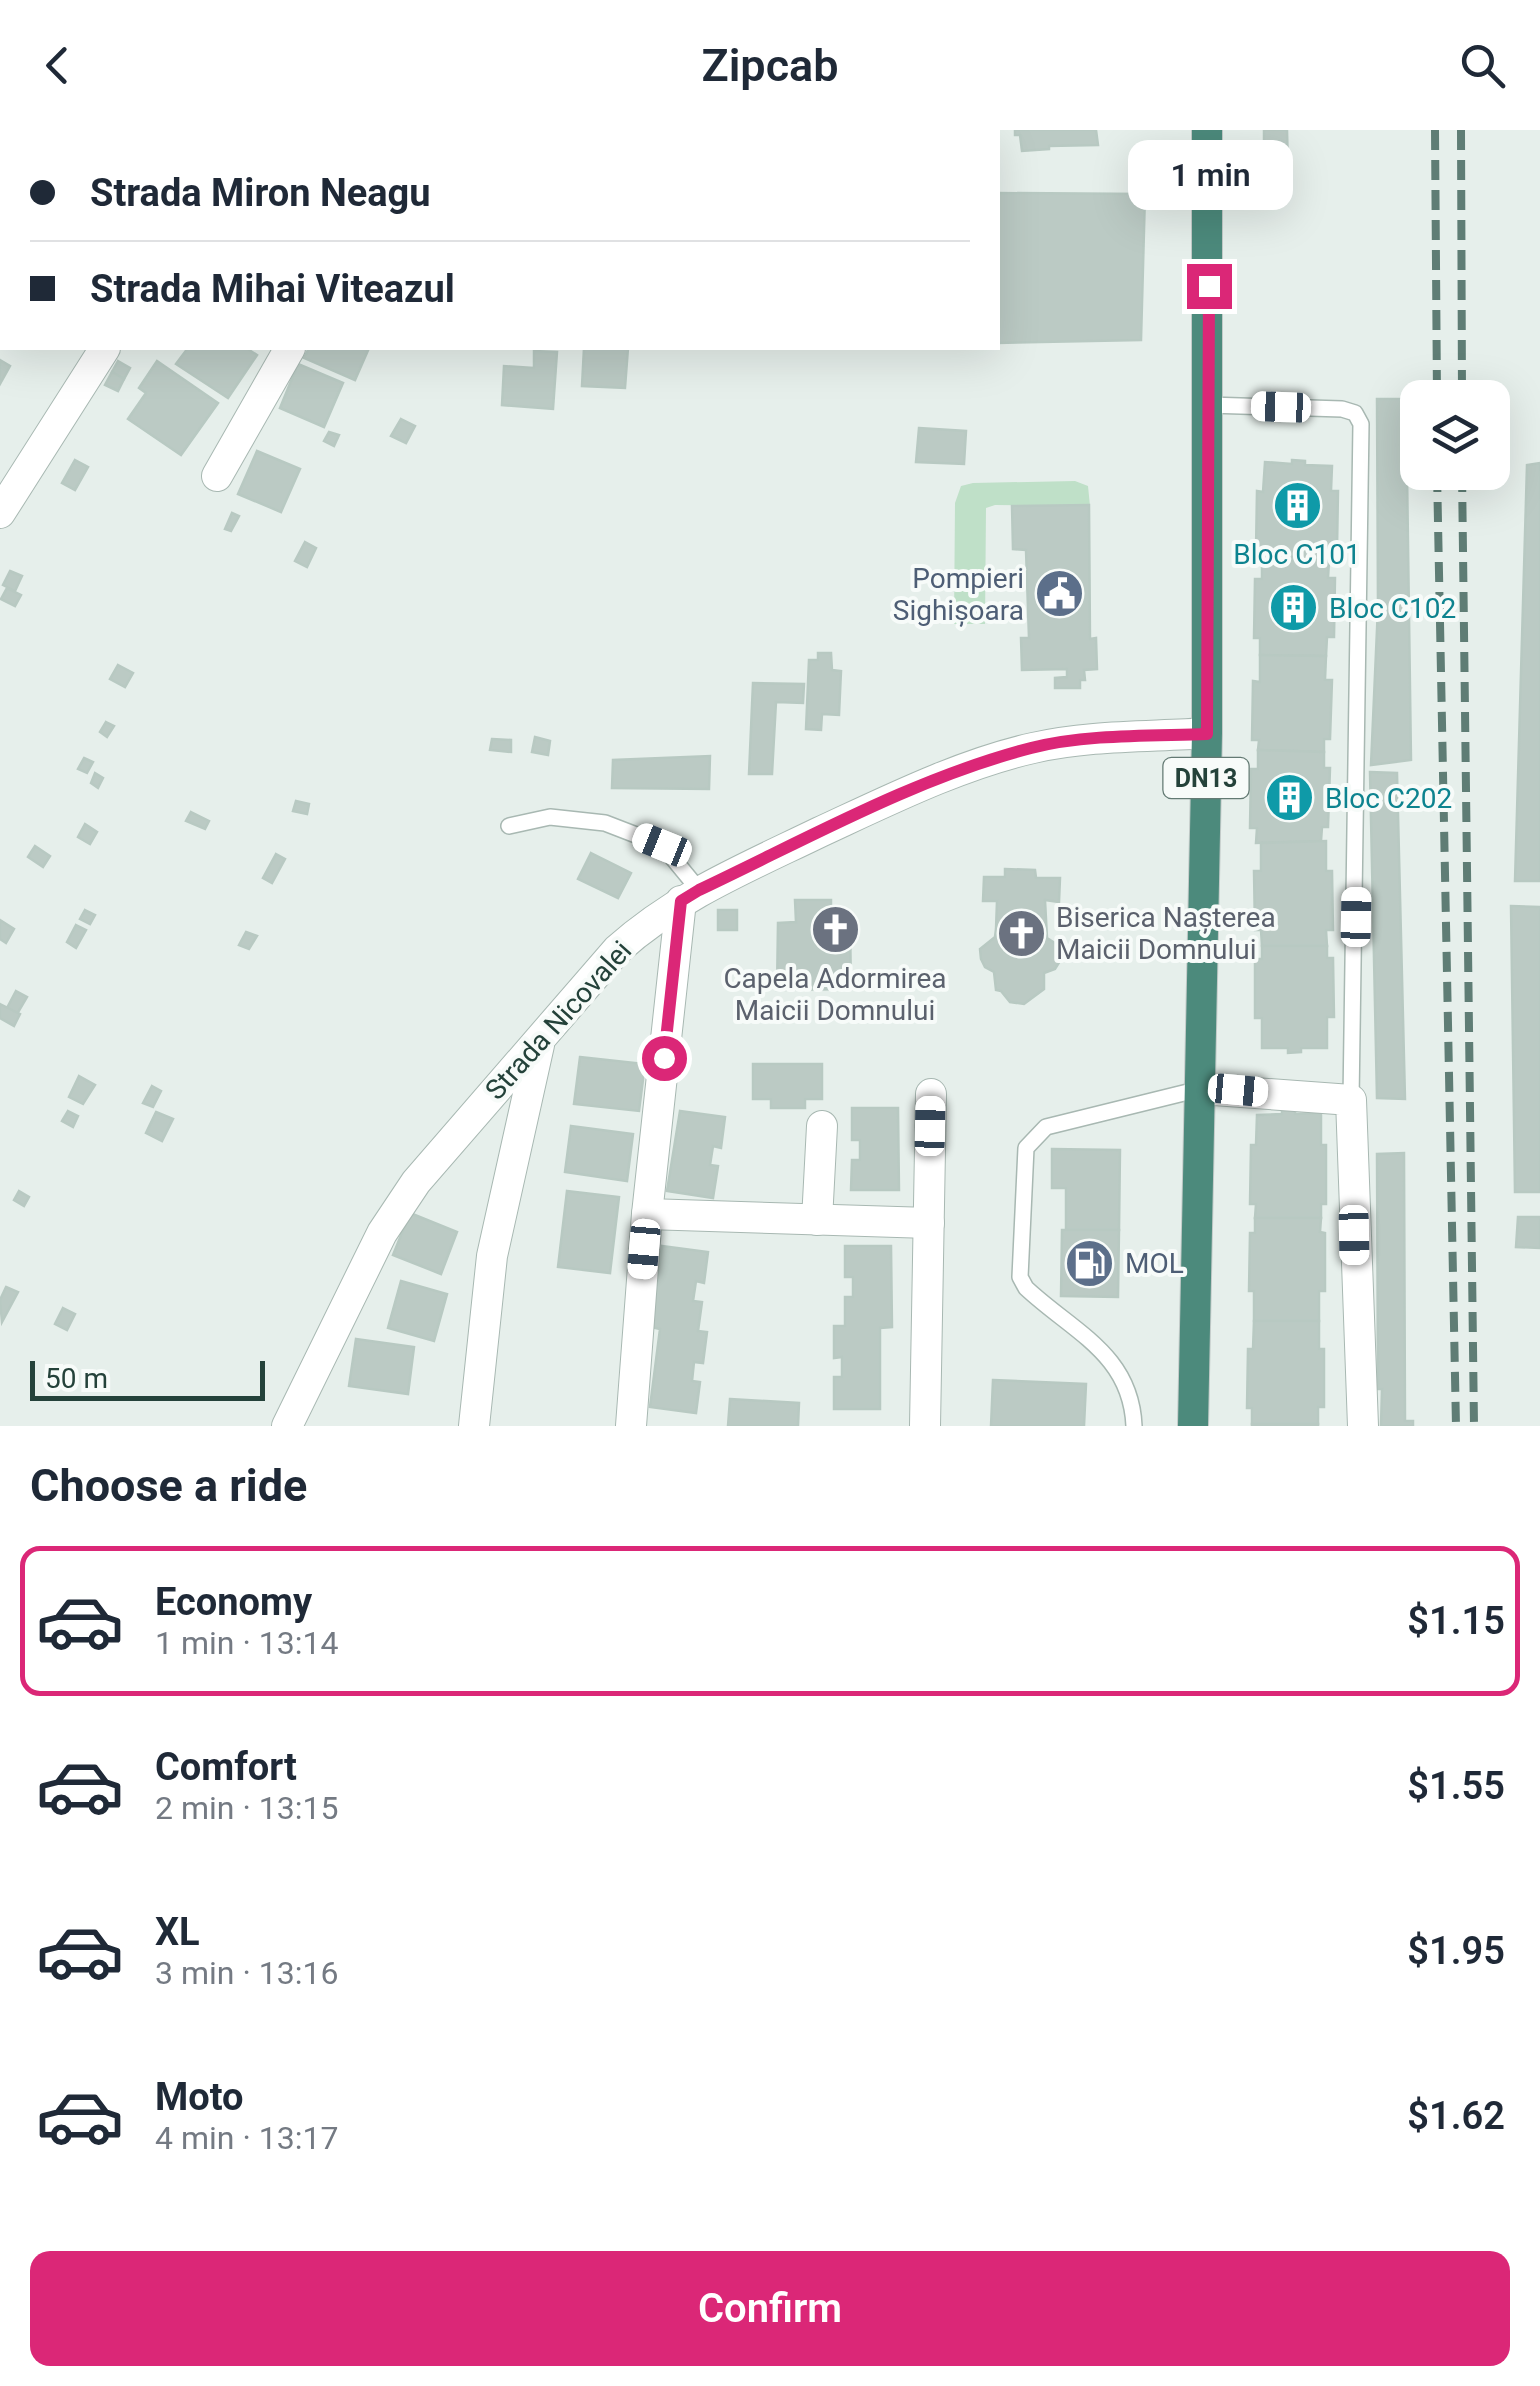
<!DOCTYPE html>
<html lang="en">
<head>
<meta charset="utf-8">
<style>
	:root { --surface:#fff; --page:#f2f2f3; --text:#1f2937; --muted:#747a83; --line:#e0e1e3; --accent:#db2777 }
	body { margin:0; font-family:Roboto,sans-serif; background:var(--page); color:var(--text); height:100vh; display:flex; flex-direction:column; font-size:38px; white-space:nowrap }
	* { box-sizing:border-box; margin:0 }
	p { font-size:32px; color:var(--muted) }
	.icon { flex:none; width:55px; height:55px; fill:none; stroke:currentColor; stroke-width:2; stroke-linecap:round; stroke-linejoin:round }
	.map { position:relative; height:1296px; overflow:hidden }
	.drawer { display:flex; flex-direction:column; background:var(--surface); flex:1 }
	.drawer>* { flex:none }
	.hud { position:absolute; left:0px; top:0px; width:1000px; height:220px; box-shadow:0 10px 40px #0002; display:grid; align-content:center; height:220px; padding:0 30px; background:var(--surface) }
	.controls { position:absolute; left:1400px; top:250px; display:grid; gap:20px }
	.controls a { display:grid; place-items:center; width:110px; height:110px; border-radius:20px; background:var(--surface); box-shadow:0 10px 40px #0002; font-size:50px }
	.scale { position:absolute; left:30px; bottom:25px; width:235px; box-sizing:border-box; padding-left:10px; border:5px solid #24423a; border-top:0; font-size:28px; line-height:35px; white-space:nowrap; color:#24423a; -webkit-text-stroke:8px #f7fbf9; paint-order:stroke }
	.end { position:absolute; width:45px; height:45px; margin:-22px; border:12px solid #db2777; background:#fff; box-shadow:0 0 0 5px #fff }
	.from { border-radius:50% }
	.bubble { position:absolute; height:70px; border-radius:20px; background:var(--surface); box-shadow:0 10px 40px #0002; font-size:32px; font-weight:600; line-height:70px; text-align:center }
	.car { position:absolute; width:30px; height:60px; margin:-30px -15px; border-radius:12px; box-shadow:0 0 8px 2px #0007; background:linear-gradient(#fff 24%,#345 0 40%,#fff 0 76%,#345 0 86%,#fff 0) }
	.hud b { display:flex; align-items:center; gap:35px; height:95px; font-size:38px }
	.hud b+b { border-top:2px solid var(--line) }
	.hud i { width:25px; height:25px; background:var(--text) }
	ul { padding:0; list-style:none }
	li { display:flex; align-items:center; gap:30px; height:150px; margin:0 20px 15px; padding:0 10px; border:5px solid transparent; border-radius:20px }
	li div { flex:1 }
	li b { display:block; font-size:38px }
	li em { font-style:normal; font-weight:600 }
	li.active { border-color:var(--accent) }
	li>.icon { width:90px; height:90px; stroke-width:1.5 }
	h2 { padding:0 30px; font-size:45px; line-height:120px }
	.action { display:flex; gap:20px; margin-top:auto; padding:20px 30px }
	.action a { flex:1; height:115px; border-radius:20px; background:var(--accent); color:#fff; font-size:40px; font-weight:600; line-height:115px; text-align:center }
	header { display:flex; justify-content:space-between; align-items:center; height:130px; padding:0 30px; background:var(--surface); font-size:45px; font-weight:600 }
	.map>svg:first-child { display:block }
	.green { fill:#bfe0c8 }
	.building { fill:#bbcac4; stroke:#b8c9c2; stroke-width:2.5 }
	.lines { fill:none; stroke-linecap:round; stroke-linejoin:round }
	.service-casing { stroke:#a8b8b2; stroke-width:18 }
	.minor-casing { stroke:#a8b8b2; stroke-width:32 }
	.trunk-casing { stroke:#c2cac8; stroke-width:32 }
	.service { stroke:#fff; stroke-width:15 }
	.minor { stroke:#fff; stroke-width:30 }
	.trunk { stroke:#4c8a7c; stroke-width:30 }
	.rail { stroke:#5f7d75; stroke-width:8; stroke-dasharray:20 10; stroke-linecap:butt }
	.route { stroke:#db2777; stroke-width:12 }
	.labels { text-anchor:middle; stroke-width:8; stroke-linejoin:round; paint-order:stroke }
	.shield { fill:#f7fbf9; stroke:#637a73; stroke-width:2.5 }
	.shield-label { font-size:25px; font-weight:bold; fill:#24423a }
	.culture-label { font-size:28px; fill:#0d838f; stroke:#f7fbf9; text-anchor:start }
	.service-label { font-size:28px; fill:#4e5e75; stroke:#f7fbf9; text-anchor:end }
	.worship-label { font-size:28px; fill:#5b616d; stroke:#f7fbf9; text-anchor:start }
	.street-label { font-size:28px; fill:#24423a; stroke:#f7fbf9 }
</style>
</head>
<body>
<header><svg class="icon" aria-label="back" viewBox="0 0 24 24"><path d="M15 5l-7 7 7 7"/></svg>Zipcab<svg class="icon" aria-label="search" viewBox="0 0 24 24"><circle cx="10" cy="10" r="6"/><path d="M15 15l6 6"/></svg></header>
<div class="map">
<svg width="1540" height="1296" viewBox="0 0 1540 1296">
	<rect width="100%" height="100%" fill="#e6efeb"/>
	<g class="green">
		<path d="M 0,0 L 145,0 L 2,2 L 0,205 Z"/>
		<path d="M 1075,351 L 1088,356 L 1090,376 L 995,375 L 986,378 L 985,494 L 954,494 L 955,373 L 961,356 L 973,353 Z"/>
	</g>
	<g class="building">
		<path d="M 327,0 L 364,0 L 368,2 L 331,2 Z"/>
		<path d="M 1015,0 L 1096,0 L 1098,15 L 1049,16 L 1049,19 L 1022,21 L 1020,5 L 1015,5 Z"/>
		<path d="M 1264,0 L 1287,0 L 1288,39 L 1264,39 Z"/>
		<path d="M 998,63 L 1145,64 L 1141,210 L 998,213 Z"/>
		<path d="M 188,218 L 246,218 L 257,225 L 228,268 L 176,234 Z"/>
		<path d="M 309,218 L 369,218 L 355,250 L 304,228 Z"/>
		<path d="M 584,218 L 628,218 L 625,258 L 582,256 Z"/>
		<path d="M 534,221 L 557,222 L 553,279 L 502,275 L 504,236 L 534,238 Z"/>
		<path d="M 0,230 L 10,236 L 0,254 Z"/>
		<path d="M 118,231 L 130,238 L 124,249 L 112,242 Z"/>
		<path d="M 157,231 L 218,273 L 181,325 L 128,289 L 146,263 L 139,258 Z"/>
		<path d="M 298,234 L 343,253 L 324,297 L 280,278 Z"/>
		<path d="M 112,242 L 124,249 L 118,261 L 105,255 Z"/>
		<path d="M 1377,269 L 1406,269 L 1411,630 L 1371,635 L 1378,477 Z"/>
		<path d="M 401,289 L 415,296 L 406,313 L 391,306 Z"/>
		<path d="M 919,298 L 966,301 L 964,334 L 916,332 Z"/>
		<path d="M 329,302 L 339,305 L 334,316 L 324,311 Z"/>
		<path d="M 257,321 L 300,339 L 281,382 L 238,364 Z"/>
		<path d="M 75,330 L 88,337 L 75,360 L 62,353 Z"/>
		<path d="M 1292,330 L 1305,331 L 1305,335 L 1332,336 L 1331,361 L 1338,361 L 1337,419 L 1329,419 L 1329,431 L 1262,430 L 1262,420 L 1256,420 L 1257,361 L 1263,362 L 1265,332 L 1292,334 Z"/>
		<path d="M 1540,333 L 1540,751 L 1515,751 L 1527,335 Z"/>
		<path d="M 1089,375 L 1090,509 L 1096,508 L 1097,539 L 1084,540 L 1085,550 L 1080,550 L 1080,558 L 1055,558 L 1055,548 L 1067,547 L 1067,539 L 1022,540 L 1021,508 L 1029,508 L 1026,420 L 1013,419 L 1012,376 Z"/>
		<path d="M 232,383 L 239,386 L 231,401 L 225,399 Z"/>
		<path d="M 305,412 L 316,418 L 307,437 L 295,431 Z"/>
		<path d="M 1262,430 L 1329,431 L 1328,448 L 1335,448 L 1334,507 L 1327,507 L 1326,526 L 1260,525 L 1260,508 L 1254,508 L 1255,449 L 1262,449 Z"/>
		<path d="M 10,441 L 22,446 L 15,461 L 3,455 Z"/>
		<path d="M 7,458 L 21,465 L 15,476 L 1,469 Z"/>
		<path d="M 818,523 L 831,523 L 832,540 L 841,541 L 839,585 L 822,584 L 821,600 L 806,599 L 809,530 L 818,530 Z"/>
		<path d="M 1260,525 L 1326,526 L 1325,550 L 1332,550 L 1330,609 L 1324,609 L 1324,622 L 1258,620 L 1259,610 L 1252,610 L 1253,551 L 1260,552 Z"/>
		<path d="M 118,535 L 133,543 L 125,557 L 110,549 Z"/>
		<path d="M 753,553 L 804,554 L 803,573 L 776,572 L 772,644 L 749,644 Z"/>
		<path d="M 106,592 L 114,596 L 107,607 L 100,602 Z"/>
		<path d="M 535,607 L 550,611 L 548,625 L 532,622 Z"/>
		<path d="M 492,609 L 511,610 L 511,622 L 490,620 Z"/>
		<path d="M 1258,620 L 1324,622 L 1324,638 L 1330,638 L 1328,697 L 1322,697 L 1321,711 L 1256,713 L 1257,698 L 1250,698 L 1251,639 L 1258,639 Z"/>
		<path d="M 710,626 L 709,659 L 612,658 L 613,630 Z"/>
		<path d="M 84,628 L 93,632 L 87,643 L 78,639 Z"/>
		<path d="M 1370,642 L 1397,643 L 1405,969 L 1377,968 Z"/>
		<path d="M 95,643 L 103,648 L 98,658 L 91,653 Z"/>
		<path d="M 296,671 L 309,674 L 307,684 L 293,681 Z"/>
		<path d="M 191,682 L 209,691 L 205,699 L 186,691 Z"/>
		<path d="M 85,694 L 97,702 L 90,714 L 78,707 Z"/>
		<path d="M 1326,711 L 1326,741 L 1332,741 L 1333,800 L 1326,800 L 1327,816 L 1262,816 L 1261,800 L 1255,800 L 1254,741 L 1261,741 L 1261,713 Z"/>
		<path d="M 35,716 L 50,726 L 43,737 L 28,727 Z"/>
		<path d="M 591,723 L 631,743 L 618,768 L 578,749 Z"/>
		<path d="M 276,724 L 285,729 L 272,753 L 263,748 Z"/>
		<path d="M 1005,739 L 1035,740 L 1036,748 L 1060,748 L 1059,772 L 1045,770 L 1047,808 L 1058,815 L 1060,831 L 1055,839 L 1044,843 L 1044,859 L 1024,874 L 1010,872 L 1001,861 L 996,860 L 994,842 L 985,837 L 981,829 L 980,819 L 995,807 L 996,799 L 997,771 L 983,771 L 984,747 L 1005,747 Z"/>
		<path d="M 795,770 L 831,770 L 831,794 L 850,794 L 851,859 L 777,860 L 778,793 L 796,792 Z"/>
		<path d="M 1511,776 L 1540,777 L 1540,1062 L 1515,1062 Z"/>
		<path d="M 85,780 L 95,785 L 90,794 L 80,789 Z"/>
		<rect x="718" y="780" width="19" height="20"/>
		<path d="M 0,790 L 14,799 L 6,813 L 0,809 Z"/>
		<path d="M 76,795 L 86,800 L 76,818 L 67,812 Z"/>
		<path d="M 246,802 L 257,806 L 249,819 L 239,815 Z"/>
		<path d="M 1262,816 L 1327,816 L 1327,828 L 1333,828 L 1334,887 L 1327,887 L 1327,918 L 1301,918 L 1301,922 L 1288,923 L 1288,918 L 1262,918 L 1262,888 L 1255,888 L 1255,829 L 1262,829 Z"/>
		<path d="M 16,861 L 27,867 L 17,884 L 7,878 Z"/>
		<path d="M 0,874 L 20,884 L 14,896 L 0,888 Z"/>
		<path d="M 580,927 L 645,934 L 639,981 L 574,974 Z"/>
		<path d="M 753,934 L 822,934 L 822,969 L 805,969 L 805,978 L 771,978 L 771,969 L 753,969 Z"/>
		<path d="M 79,946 L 95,955 L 83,974 L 69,967 Z"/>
		<path d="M 152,956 L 161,961 L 153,977 L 143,973 Z"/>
		<path d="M 852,978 L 898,978 L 899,1060 L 851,1060 L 852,1030 L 860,1030 L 860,1010 L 852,1010 Z"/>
		<path d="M 1295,979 L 1295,984 L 1321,983 L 1321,1015 L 1326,1015 L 1326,1074 L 1321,1074 L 1321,1088 L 1255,1088 L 1256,1074 L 1250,1074 L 1251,1015 L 1256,1015 L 1257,985 L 1282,984 L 1282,980 Z"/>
		<path d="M 68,981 L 78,986 L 73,997 L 62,991 Z"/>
		<path d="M 680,981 L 725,987 L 721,1018 L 713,1016 L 710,1035 L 718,1036 L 713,1068 L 667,1061 Z"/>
		<path d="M 156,982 L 173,989 L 162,1011 L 146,1003 Z"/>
		<path d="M 571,996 L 633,1004 L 627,1051 L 565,1042 Z"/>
		<path d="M 1052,1019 L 1120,1020 L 1119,1100 L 1066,1100 L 1066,1058 L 1052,1058 Z"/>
		<path d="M 1404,1023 L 1405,1291 L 1413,1291 L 1413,1296 L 1381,1296 L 1382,1259 L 1378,1259 L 1377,1024 Z"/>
		<path d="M 19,1061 L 29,1067 L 24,1076 L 14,1070 Z"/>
		<path d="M 567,1061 L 619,1067 L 610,1143 L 558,1137 Z"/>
		<path d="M 410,1083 L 457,1102 L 441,1144 L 393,1125 Z"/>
		<path d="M 1518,1087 L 1540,1087 L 1540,1118 L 1516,1117 Z"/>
		<path d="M 1255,1088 L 1321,1088 L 1320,1102 L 1325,1103 L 1325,1161 L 1319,1161 L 1319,1191 L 1254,1191 L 1254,1161 L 1249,1161 L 1250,1103 L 1255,1103 Z"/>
		<path d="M 1062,1100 L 1119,1100 L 1118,1167 L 1061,1166 Z"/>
		<path d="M 662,1116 L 708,1122 L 704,1153 L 696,1151 L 693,1171 L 702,1172 L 698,1201 L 707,1202 L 703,1233 L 694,1232 L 692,1251 L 700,1252 L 696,1283 L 650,1277 L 660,1199 L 651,1197 Z"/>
		<path d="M 845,1116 L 891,1116 L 892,1197 L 880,1198 L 880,1279 L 834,1279 L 834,1247 L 842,1247 L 842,1227 L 834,1228 L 834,1196 L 845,1196 L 845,1167 L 853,1167 L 853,1147 L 845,1147 Z"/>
		<path d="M 401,1151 L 447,1164 L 434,1211 L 388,1198 Z"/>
		<path d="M 6,1157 L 18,1162 L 2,1192 L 0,1170 Z"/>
		<path d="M 63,1178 L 75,1184 L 67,1200 L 55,1194 Z"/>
		<path d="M 1254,1191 L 1319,1191 L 1319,1219 L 1324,1219 L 1324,1277 L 1318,1277 L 1318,1294 L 1252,1294 L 1252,1278 L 1247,1278 L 1248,1219 L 1253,1219 Z"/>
		<path d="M 356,1209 L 414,1217 L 408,1264 L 349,1256 Z"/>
		<path d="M 993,1250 L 1086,1254 L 1084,1296 L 991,1296 Z"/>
		<path d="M 730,1269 L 799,1273 L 798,1296 L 728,1296 Z"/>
		<rect x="1252" y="1294" width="66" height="2"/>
	</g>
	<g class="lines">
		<defs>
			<g id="service">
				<path d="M 510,0 L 510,2"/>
				<path d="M 976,0 L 977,2"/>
				<path d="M 715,2 L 715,0"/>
				<path d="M 1209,275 L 1342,279 L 1355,283 L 1361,294 L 1351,970"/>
				<path d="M 509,696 L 550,687 L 605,693 L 662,715 L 699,760"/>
				<path d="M 1134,1296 C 1131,1224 1073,1202 1026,1158 L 1020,1147 L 1026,1018 L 1046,997 L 1200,959"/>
			</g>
			<g id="minor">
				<path d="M 251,2 L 252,0"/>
				<path d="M 413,2 L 414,0"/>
				<path d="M 217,346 L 290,218"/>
				<path d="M 0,383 L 105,218"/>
				<path d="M 1200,959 L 1351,970 L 1363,1296"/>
				<path d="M 647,1084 L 929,1093"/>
				<path d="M 817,1090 L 822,996"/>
				<path d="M 287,1296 L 382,1103 L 416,1052 L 617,820 C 677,766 748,737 820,702 C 887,671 961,634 1033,618 C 1089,605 1150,607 1207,603"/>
				<path d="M 474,1296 L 492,1126 L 539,915"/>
				<path d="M 631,1296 L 647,1084 L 681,771"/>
				<path d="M 925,1296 L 931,964"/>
			</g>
			<path id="trunk" d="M 1193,1296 L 1207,603 L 1207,0"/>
		</defs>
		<use href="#service" class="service-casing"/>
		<use href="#minor" class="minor-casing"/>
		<use href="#trunk" class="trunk-casing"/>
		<use href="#service" class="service"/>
		<use href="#minor" class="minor"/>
		<use href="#trunk" class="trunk"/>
		<g class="rail">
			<path d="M 1435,0 L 1437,268"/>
			<path d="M 1461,0 L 1462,268"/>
			<path d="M 1437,342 L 1456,1296"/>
			<path d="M 1462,342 L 1474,1296"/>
		</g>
	</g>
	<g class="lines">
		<path class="route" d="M 664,928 L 681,771 L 699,760 C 807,709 915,648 1031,618 C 1085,604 1151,606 1207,604 L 1209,156"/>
	</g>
	<defs>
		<symbol id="building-disc" viewBox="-11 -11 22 22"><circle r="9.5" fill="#0f9aa8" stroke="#f7fbf9"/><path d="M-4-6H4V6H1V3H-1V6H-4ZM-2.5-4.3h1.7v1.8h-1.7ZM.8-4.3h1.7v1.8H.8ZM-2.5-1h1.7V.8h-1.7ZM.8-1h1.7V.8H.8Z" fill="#fff"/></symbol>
		<symbol id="civic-disc" viewBox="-11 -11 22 22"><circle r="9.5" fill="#5c6f8a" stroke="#f7fbf9"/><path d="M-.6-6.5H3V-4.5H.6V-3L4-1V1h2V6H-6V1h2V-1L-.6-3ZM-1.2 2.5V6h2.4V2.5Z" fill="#fff"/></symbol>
		<symbol id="church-disc" viewBox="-11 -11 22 22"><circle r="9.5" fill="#6b7280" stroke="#f7fbf9"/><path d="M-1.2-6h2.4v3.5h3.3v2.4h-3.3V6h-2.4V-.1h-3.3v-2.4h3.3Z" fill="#fff"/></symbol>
		<symbol id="fuel-disc" viewBox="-11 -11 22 22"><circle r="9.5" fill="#5c6f8a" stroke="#f7fbf9"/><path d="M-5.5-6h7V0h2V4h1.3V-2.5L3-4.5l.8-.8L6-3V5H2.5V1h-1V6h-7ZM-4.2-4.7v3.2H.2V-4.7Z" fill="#fff"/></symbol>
	</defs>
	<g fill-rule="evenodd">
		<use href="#building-disc" x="1270" y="348" width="55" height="55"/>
		<use href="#civic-disc" x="1032" y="436" width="55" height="55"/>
		<use href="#building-disc" x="1266" y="450" width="55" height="55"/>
		<use href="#building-disc" x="1262" y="640" width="55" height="55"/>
		<use href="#church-disc" x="808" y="772" width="55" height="55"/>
		<use href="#church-disc" x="994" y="776" width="55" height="55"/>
		<use href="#fuel-disc" x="1062" y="1106" width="55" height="55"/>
	</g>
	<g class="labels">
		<rect class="shield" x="1163.5" y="628" width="85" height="40" rx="8"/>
		<g class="shield-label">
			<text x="1206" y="657">DN13</text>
		</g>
		<g class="culture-label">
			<text x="1297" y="434" text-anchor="middle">Bloc C101</text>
			<text x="1329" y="488">Bloc C102</text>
			<text x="1325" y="678">Bloc C202</text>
		</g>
		<g class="service-label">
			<text x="1024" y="458">Pompieri<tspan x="1024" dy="32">Sighișoara</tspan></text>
			<text x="1125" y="1143" text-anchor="start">MOL</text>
		</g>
		<g class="worship-label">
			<text x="1056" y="797">Biserica Nașterea<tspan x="1056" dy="32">Maicii Domnului</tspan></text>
			<text x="835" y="858" text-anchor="middle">Capela Adormirea<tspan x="835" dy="32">Maicii Domnului</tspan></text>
		</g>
		<g class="street-label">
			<text transform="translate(558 890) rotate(-48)" y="10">Strada Nicovalei</text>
		</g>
	</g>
</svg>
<div class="controls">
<a><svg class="icon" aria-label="layers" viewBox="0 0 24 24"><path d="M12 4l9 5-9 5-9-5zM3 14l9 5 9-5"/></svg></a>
</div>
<div class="scale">50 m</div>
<i class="end from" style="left:664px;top:928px"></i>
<i class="end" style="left:1209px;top:156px"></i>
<div class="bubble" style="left:1128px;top:10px;width:165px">1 min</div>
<i class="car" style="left:1281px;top:277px;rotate:272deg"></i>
<i class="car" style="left:662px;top:715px;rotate:292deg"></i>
<i class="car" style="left:1356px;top:787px;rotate:1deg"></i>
<i class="car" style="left:1238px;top:960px;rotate:95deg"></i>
<i class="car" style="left:930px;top:996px;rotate:1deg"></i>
<i class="car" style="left:1354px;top:1105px;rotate:179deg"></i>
<i class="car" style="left:644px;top:1119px;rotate:185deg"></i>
<div class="hud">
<b><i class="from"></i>Strada Miron Neagu</b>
<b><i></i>Strada Mihai Viteazul</b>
</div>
</div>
<section class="drawer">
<h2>Choose a ride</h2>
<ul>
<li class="active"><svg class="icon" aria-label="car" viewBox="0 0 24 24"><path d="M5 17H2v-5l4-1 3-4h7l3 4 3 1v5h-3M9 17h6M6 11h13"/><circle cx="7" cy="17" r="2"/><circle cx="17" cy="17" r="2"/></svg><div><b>Economy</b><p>1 min · 13:14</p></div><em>$1.15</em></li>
<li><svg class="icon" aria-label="car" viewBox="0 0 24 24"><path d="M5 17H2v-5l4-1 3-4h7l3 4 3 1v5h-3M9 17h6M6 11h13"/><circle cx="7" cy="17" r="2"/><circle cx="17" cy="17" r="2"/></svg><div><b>Comfort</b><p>2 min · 13:15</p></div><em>$1.55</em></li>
<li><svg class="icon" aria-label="car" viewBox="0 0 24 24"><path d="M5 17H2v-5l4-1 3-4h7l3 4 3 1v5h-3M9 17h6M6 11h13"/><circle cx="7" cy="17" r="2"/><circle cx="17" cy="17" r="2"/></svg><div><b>XL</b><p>3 min · 13:16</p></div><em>$1.95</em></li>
<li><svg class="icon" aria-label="car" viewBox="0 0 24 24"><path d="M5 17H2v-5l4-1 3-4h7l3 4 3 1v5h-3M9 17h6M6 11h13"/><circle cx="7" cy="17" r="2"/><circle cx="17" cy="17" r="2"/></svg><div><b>Moto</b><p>4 min · 13:17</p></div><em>$1.62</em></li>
</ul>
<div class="action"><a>Confirm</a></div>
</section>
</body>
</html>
